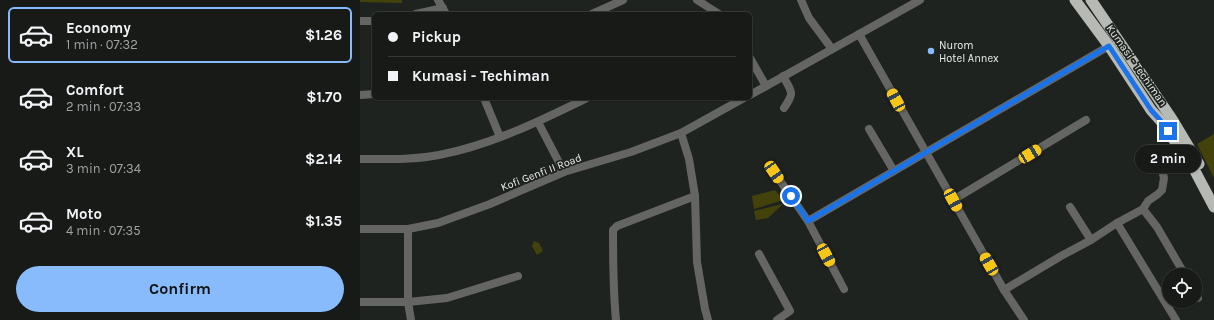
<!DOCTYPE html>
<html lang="en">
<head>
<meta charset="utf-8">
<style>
	:root { --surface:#171a17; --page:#242724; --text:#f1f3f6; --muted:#9ea1a1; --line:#363836; --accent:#87bbfb }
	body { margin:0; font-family:Karla,sans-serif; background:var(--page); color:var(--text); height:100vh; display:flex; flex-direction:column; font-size:15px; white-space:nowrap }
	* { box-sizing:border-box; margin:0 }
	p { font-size:13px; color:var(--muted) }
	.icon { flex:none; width:22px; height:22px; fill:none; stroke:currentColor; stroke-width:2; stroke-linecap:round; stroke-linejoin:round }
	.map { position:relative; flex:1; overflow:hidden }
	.panel { display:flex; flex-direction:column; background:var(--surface); width:360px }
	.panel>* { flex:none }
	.top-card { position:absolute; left:12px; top:12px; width:380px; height:88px; border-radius:6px; box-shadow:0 1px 3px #0004,0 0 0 1px var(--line); display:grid; align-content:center; height:88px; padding:0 16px; background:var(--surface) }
	.tools { position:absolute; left:802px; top:268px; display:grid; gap:8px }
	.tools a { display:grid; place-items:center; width:40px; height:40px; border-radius:50%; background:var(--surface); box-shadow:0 1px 3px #0004,0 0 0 1px var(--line); font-size:20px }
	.end { position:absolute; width:18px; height:18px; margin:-9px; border:5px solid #1a73e8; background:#fff; box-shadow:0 0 0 2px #fff }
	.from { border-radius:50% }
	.bubble { position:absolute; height:28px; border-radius:14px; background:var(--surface); box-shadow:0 1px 3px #0004,0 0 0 1px var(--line); font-size:13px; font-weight:700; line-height:28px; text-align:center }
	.car { position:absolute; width:12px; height:24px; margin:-12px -6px; border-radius:5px; box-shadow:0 0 3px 1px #0007; background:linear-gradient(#f5c518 24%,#345 0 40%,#f5c518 0 76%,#345 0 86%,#f5c518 0) }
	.top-card b { display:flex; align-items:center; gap:14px; height:38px; font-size:15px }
	.top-card b+b { border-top:1px solid var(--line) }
	.top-card i { width:10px; height:10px; background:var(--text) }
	ul { padding:7px 0 0; list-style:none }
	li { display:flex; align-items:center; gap:12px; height:56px; margin:0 8px 6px; padding:0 8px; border:2px solid transparent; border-radius:6px }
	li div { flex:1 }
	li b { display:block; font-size:15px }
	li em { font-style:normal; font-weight:700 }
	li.on { border-color:var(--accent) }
	li>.icon { width:36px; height:36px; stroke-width:1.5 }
	.button { display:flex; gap:8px; margin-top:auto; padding:8px 16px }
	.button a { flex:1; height:46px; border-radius:24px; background:var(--accent); color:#111; font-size:16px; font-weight:700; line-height:46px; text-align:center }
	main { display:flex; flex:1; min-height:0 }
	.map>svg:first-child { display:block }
	.green { fill:#44420b }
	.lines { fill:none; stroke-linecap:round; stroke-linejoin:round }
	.minor { stroke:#656664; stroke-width:8 }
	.trunk { stroke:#b6b9b4; stroke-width:11 }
	.route { stroke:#1a73e8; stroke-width:5 }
	.poi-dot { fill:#87bbfb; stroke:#1f231f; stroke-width:1.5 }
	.labels { text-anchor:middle; stroke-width:3.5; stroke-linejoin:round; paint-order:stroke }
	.poi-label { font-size:11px; fill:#eaecea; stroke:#1f231f; text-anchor:start }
	.street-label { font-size:11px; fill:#eaecea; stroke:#1f231f }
</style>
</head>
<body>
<main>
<section class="panel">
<ul>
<li class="on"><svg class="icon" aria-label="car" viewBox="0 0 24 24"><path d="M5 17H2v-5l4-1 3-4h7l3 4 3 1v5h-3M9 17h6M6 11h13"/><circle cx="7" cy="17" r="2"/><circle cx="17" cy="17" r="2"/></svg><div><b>Economy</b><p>1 min · 07:32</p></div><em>$1.26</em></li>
<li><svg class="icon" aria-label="car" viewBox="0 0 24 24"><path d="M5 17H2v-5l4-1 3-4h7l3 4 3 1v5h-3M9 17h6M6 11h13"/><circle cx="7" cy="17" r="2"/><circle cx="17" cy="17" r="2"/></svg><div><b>Comfort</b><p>2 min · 07:33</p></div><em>$1.70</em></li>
<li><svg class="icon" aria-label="car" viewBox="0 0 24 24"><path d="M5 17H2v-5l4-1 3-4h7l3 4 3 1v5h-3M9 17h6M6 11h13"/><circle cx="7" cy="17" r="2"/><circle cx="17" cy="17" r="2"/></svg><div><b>XL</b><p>3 min · 07:34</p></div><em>$2.14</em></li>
<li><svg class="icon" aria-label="car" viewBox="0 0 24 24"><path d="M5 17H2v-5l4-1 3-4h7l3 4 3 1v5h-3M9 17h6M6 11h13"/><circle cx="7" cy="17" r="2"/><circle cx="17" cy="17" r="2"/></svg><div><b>Moto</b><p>4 min · 07:35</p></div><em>$1.35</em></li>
</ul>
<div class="button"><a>Confirm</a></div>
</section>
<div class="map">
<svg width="854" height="320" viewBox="0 0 854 320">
	<rect width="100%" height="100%" fill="#1f231f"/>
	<g class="green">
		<path d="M 0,0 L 42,0 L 42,3 L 0,2 Z"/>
		<path d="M 854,134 L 854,178 L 837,144 Z"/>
		<path d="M 415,190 L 423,200 L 394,209 L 392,196 Z"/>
		<path d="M 423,204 L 408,218 L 396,220 L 394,211 Z"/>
		<path d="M 174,241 L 179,243 L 183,251 L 177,255 L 172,246 Z"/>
	</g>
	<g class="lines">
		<g class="minor">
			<path d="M 78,0 L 86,14"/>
			<path d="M 337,0 L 359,14"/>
			<path d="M 441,0 L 449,18 L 472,49"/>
			<path d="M 56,14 L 83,8"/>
			<path d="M 232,14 L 263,0"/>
			<path d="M 0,21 L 14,21"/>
			<path d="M 499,34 L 644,290 L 664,320"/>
			<path d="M 390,58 L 406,86"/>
			<path d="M 423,76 C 432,93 435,92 424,108"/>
			<path d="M 0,95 L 14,94"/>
			<path d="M 390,95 L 560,0"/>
			<path d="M 124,98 L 140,137"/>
			<path d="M 178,122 L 204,172"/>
			<path d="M 509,129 L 534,171"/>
			<path d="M 321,133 L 329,159 L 335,196 L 337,262 L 345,309 L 348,320"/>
			<path d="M 0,159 C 26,159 53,160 79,155 C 131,145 180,121 227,98"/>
			<path d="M 414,172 L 448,221"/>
			<path d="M 593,200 L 726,120"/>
			<path d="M 710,207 L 731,240"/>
			<path d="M 783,209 L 797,227 L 825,275"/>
			<path d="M 757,223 L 816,320"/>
			<path d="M 0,229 L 48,229 L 78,223 L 130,204 L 204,172 L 271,152 L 321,133 L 384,98"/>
			<path d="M 48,229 L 48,302 L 51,320"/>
			<path d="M 399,254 L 430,311 L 417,320"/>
			<path d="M 484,289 L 448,221 L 749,46"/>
			<path d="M 644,290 L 701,256 L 731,240 L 757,223 L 783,209 L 788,201 L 798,194 L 802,190 L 804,178 L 802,170 L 804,160 L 824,145"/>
			<path d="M 835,292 L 838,298"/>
			<path d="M 0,302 L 48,302 L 87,298 L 158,276"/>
			<path d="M 256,320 C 253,290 253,260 253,230 L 257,226 L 335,196"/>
		</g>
		<g class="trunk">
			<path d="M 715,0 L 749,46 L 791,110 L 800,120 L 820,149 L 835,171 L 854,207"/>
			<path d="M 731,0 L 812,119 L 839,164"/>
		</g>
	</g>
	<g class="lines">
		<path class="route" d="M 431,196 L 448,221 L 749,46 L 791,110 L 800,120 L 808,131"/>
	</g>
	<circle class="poi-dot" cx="571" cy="51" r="4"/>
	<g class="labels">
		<g class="poi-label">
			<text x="579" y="49">Nurom<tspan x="579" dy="13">Hotel Annex</tspan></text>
		</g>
		<g class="street-label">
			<text transform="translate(777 65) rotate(55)" y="4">Kumasi - Techiman</text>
			<text transform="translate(181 172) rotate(-21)" y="4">Kofi Genfi II Road</text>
		</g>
	</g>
</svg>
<div class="tools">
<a><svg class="icon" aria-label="locate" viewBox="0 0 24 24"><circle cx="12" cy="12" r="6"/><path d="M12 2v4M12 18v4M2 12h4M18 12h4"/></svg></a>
</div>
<i class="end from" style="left:431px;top:196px"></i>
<i class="end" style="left:808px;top:131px"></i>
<div class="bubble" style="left:775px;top:145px;width:66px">2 min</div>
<i class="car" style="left:536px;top:100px;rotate:331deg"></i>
<i class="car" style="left:670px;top:154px;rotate:59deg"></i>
<i class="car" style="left:414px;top:172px;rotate:146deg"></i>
<i class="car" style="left:593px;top:200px;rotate:151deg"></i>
<i class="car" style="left:466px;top:255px;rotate:152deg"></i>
<i class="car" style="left:629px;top:264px;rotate:330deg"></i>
<div class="top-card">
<b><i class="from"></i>Pickup</b>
<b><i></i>Kumasi - Techiman</b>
</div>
</div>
</main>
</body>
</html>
